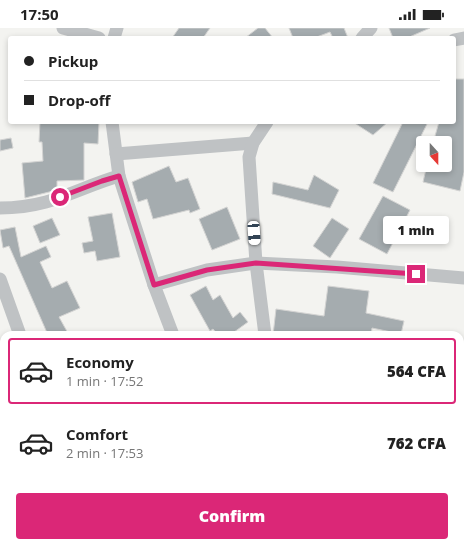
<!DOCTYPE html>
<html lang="en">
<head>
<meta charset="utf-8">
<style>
	:root { --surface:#fff; --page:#f6f6f6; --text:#222; --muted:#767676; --line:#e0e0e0; --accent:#db2777 }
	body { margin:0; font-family:"Open Sans",sans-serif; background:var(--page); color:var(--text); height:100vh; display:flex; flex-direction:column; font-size:15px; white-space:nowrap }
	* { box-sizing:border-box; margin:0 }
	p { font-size:13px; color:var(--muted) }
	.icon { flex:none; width:22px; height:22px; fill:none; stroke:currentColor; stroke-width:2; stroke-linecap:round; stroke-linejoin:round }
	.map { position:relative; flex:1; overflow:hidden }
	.sheet { position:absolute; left:0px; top:303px; width:464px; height:216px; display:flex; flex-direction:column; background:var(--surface); border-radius:12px 12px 0 0; box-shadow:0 2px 6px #0003 }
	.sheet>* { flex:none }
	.banner { position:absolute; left:8px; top:8px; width:448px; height:88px; border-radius:4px; box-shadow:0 2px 6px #0003; display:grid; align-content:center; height:88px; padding:0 16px; background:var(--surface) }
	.needle { width:26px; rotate:159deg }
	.buttons { position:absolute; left:416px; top:108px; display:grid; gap:8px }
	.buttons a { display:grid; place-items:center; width:36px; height:36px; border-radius:4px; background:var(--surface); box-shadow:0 2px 6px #0003; font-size:20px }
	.end { position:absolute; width:18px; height:18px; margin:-9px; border:5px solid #db2777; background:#fff; box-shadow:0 0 0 2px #fff }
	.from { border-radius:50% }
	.bubble { position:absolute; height:28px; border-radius:4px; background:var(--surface); box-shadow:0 2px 6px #0003; font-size:13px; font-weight:800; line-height:28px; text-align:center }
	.car { position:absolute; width:12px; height:24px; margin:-12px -6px; border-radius:5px; box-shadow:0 0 3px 1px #0007; background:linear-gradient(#fff 24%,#345 0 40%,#fff 0 76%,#345 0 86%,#fff 0) }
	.banner b { display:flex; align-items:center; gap:14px; height:38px; font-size:15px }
	.banner b+b { border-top:1px solid var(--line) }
	.banner i { width:10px; height:10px; background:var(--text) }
	ul { padding:7px 0 0; list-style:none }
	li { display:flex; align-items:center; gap:12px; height:66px; margin:0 8px 6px; padding:0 8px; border:2px solid transparent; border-radius:4px }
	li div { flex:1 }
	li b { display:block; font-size:15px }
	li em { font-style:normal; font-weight:800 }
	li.on { border-color:var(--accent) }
	li>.icon { width:36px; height:36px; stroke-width:1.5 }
	.primary-button { display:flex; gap:8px; margin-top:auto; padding:8px 16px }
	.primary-button a { flex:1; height:46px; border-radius:4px; background:var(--accent); color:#fff; font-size:16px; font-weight:800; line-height:46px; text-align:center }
	.status { display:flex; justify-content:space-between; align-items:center; height:28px; padding:0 20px; background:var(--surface); direction:ltr }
	.status svg { height:11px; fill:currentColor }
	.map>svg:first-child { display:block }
	.building { fill:#a5acaf; stroke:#d4d4d3 }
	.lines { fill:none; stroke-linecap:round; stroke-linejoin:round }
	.minor { stroke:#bfc2c4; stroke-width:13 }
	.route { stroke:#db2777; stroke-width:5 }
</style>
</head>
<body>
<div class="status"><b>17:50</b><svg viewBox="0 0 49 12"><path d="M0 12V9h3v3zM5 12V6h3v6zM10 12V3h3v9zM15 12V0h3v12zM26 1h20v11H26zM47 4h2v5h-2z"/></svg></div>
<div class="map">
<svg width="464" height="519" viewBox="0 0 464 519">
	<rect width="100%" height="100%" fill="#f3f3f0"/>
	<g class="building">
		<path d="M 179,0 L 210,0 L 203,10 L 172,10 Z"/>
		<path d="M 258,0 L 265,0 L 273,10 L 245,10 Z"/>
		<path d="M 289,0 L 344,0 L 348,10 L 333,10 L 330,4 L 314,10 L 293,10 Z"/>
		<path d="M 389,0 L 430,0 L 407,10 L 393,10 Z"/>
		<path d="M 454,51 L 464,51 L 464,144 L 460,163 L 423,154 L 427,137 L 445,137 L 445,115 L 433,115 L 439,94 L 454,94 Z"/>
		<path d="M 40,94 L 99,94 L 98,116 L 84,115 L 84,152 L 57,153 L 57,162 L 25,170 L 22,135 L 43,133 L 42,114 L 39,114 Z"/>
		<path d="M 353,94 L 388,94 L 373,107 Z"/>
		<path d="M 403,94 L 428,94 L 393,164 L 373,155 Z"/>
		<path d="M 11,110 L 13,120 L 0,123 L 0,112 Z"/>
		<path d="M 169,138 L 176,154 L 188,150 L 200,181 L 190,185 L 189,182 L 153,191 L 147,171 L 138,174 L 132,154 Z"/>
		<path d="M 314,147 L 339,162 L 330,180 L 272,166 L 273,154 L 308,162 Z"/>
		<path d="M 383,168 L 410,182 L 387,226 L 359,211 Z"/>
		<path d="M 227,179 L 240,211 L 212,222 L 199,191 Z"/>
		<path d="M 112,185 L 120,229 L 97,233 L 95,223 L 84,225 L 82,215 L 93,213 L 88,189 Z"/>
		<path d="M 52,190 L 60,207 L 40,215 L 33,198 Z"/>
		<path d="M 332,190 L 349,201 L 330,230 L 313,218 Z"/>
		<path d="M 15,199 L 21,229 L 46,218 L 51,229 L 40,234 L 52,260 L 67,253 L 80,280 L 59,289 L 69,307 L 48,307 L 9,218 L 3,220 L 0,202 Z"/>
		<path d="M 206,258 L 213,272 L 220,267 L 233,290 L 240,284 L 248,294 L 230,307 L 218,307 L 213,301 L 210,303 L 190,267 Z"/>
		<path d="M 328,258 L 369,263 L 366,285 L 404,293 L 401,306 L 372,300 L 371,307 L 273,307 L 276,281 L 324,288 Z"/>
	</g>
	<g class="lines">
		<g class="minor">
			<path d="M 63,0 L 99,10"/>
			<path d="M 114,10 L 117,0"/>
			<path d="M 362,10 L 371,0"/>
			<path d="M 454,12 L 464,10"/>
			<path d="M 112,94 L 119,148 L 154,257 L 173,307"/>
			<path d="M 116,126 L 253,115"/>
			<path d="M 0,180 C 16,180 31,178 46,174 C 71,167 94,155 119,148"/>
			<path d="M 0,251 L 20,307"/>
			<path d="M 154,257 L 207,242 L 256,235 L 337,239 L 464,250"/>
			<path d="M 265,307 L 256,235 L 249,129 L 253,115 L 267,94"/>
			<path d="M 460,384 L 464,385"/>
			<path d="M 460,514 L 460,519"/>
			<path d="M 260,515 L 271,519"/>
			<path d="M 294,515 L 294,519"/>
			<path d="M 54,519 L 57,515"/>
		</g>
	</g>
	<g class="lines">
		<path class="route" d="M 60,169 L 102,153 L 119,148 L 154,257 L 207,242 L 256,235 L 416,246"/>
	</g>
</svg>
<div class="buttons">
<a><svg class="needle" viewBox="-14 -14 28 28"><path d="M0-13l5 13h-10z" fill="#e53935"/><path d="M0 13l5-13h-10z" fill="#767676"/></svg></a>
</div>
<i class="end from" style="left:60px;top:169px"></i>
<i class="end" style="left:416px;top:246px"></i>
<div class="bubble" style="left:383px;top:188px;width:66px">1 min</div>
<i class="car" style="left:254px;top:205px;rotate:176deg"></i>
<div class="banner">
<b><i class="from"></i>Pickup</b>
<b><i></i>Drop-off</b>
</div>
<section class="sheet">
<ul>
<li class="on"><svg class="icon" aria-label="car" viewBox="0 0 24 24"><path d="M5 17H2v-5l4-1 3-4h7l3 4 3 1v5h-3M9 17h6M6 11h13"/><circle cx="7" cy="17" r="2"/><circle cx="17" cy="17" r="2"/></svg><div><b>Economy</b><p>1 min · 17:52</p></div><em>564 CFA</em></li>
<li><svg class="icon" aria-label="car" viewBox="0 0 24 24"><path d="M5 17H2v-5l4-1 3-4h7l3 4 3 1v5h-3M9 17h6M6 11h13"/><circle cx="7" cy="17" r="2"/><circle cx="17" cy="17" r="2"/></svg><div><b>Comfort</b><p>2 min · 17:53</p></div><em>762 CFA</em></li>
</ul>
<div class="primary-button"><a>Confirm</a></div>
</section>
</div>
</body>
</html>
